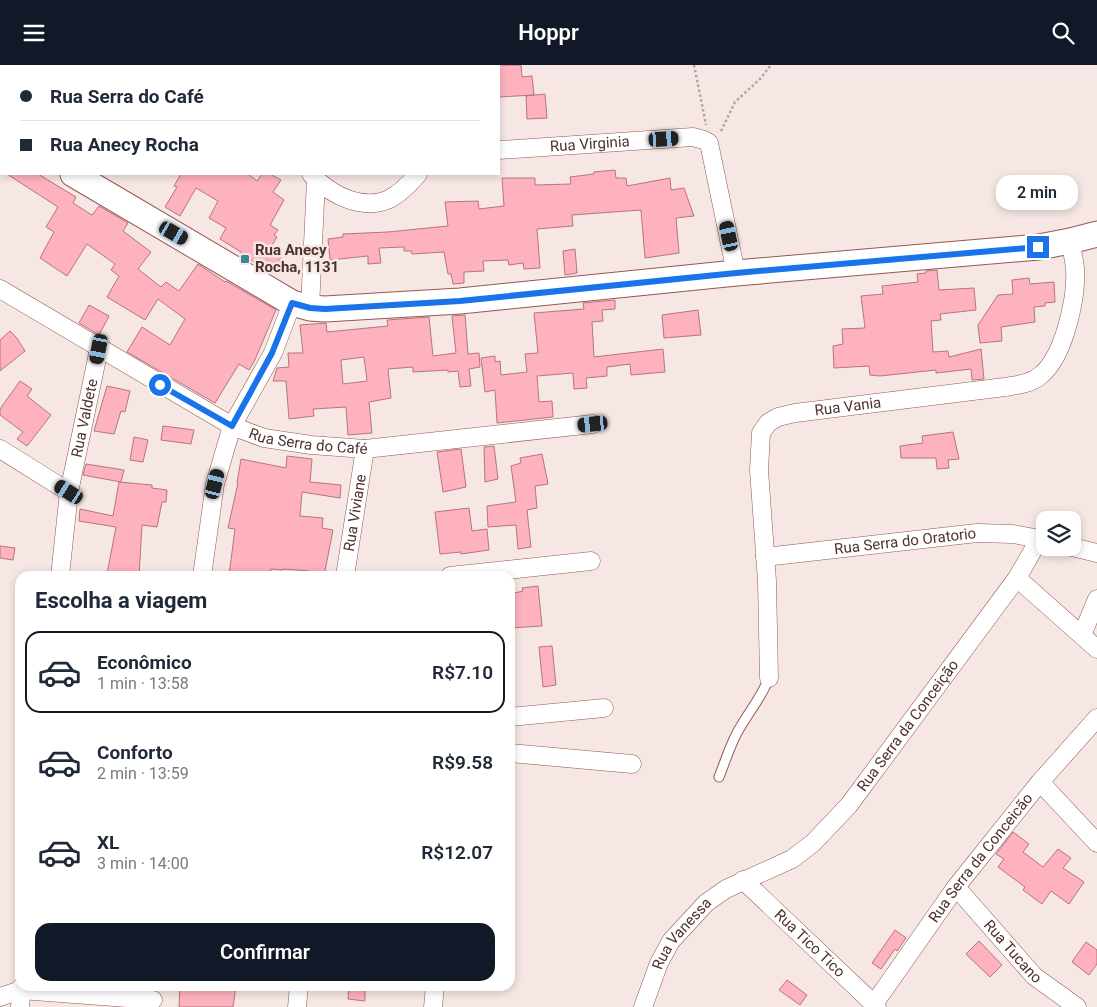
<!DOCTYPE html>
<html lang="pt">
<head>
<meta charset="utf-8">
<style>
	:root { --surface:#fff; --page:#f6f6f7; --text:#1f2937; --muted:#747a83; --line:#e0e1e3; --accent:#111827 }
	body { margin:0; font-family:Roboto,sans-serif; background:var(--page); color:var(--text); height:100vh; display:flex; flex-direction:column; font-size:19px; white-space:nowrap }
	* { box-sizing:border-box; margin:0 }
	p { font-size:16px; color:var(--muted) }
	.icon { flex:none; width:28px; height:28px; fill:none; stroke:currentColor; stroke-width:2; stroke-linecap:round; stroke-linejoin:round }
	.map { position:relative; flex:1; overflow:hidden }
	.drawer { position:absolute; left:15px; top:506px; width:500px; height:420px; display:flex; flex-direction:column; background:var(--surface); border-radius:15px; box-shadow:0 2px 8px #0003 }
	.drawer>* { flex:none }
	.banner { position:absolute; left:0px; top:0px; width:500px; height:110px; box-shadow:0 2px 8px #0003; display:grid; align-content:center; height:110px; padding:0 20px; background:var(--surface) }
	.fabs { position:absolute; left:1036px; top:446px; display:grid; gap:10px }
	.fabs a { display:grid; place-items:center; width:45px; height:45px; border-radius:10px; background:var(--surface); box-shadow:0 2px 8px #0003; font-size:25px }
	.end { position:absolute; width:22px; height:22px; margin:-11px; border:6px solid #1a73e8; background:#fff; box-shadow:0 0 0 2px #fff }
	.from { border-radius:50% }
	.bubble { position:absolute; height:35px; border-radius:15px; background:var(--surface); box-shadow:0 2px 8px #0003; font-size:16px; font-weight:600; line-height:35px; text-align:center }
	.car { position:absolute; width:15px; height:30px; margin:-15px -8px; border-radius:6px; box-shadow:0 0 4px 1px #0007; background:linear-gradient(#222 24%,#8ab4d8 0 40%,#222 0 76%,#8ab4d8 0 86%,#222 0) }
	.banner b { display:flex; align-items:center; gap:18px; height:48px; font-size:19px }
	.banner b+b { border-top:1px solid var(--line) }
	.banner i { width:12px; height:12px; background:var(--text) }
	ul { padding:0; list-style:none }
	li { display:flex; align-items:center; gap:15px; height:82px; margin:0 10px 8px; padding:0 10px; border:2px solid transparent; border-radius:15px }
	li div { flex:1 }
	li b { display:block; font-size:19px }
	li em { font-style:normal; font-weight:600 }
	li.on { border-color:var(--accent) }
	li>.icon { width:45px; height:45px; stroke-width:1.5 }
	h2 { padding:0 20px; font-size:22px; line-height:60px }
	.action { display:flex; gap:10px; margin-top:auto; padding:10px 20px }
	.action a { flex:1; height:58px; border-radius:15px; background:var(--accent); color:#fff; font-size:20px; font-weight:600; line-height:58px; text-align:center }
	header { display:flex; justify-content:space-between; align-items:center; height:65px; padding:0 20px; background:var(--accent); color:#fff; font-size:22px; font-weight:600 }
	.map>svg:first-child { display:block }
	.building { fill:#feb2be; stroke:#b6747f; fill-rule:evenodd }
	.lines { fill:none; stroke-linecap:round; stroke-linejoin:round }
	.lane-casing { stroke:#96574f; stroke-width:11 }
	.street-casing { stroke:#96574f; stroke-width:19 }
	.secondary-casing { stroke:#96574f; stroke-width:27 }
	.path { stroke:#b5a19d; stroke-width:2.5; stroke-dasharray:2.5 2.5; stroke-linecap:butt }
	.lane { stroke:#fff; stroke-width:9 }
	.street { stroke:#fff; stroke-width:18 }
	.secondary { stroke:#fff; stroke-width:25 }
	.route { stroke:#1a73e8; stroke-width:6 }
	.poi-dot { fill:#3e858f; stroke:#f6e7e4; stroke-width:2 }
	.labels { text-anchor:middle; stroke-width:5; stroke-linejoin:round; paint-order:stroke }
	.street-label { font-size:15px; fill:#4f322e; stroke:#f6e7e4 }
	.poi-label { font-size:15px; font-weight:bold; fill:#4f322e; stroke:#f6e7e4; text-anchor:start }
</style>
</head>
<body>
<header><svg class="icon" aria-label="menu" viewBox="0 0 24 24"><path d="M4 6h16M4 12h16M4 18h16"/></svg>Hoppr<svg class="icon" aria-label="search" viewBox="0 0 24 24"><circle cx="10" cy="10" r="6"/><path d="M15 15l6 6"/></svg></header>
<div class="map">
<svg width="1097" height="942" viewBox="0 0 1097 942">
	<rect width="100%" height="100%" fill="#f6e7e4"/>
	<g class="building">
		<path d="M 499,0 L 521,0 L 522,12 L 532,11 L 534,30 L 499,32 Z"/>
		<path d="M 545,29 L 547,53 L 527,54 L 526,31 Z"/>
		<path d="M 615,105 L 616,113 L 626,113 L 627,121 L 670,113 L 671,125 L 684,123 L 694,151 L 676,153 L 679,188 L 645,193 L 641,145 L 572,150 L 573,161 L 537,164 L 540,203 L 524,204 L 523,198 L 509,200 L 508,195 L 483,196 L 484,206 L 464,207 L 464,218 L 453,219 L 451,209 L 448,209 L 444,187 L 412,189 L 411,186 L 404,186 L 404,182 L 379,183 L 381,198 L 368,199 L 368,191 L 330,195 L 328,174 L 343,172 L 343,169 L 388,167 L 448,161 L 445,137 L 478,136 L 479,144 L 504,141 L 502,113 L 535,113 L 535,120 L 571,119 L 570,112 L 594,109 L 594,107 Z"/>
		<path d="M 7,109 L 38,109 L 76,132 L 73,138 L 92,150 L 99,141 L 128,158 L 123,166 L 151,187 L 138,204 L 161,222 L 166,217 L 179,226 L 198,199 L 225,217 L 226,216 L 276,245 L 254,297 L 249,305 L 239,299 L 215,338 L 127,287 L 142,262 L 170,280 L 185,254 L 158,234 L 145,255 L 107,232 L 119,211 L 111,205 L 115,199 L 87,179 L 67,211 L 40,193 L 54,167 L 46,162 L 58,142 Z"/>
		<path d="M 181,109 L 248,109 L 257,116 L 262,109 L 270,109 L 281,115 L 273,127 L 284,135 L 270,160 L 278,165 L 274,170 L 277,172 L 269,185 L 281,192 L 274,205 L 261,198 L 260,201 L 241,188 L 241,187 L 220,174 L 226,163 L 209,153 L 218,136 L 196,123 L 180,151 L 165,142 L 177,122 L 174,121 Z"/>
		<path d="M 575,184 L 577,208 L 565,210 L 563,186 Z"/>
		<path d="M 937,205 L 939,225 L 974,223 L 976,245 L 940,249 L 941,255 L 931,256 L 933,287 L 948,286 L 949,292 L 981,284 L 984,314 L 972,315 L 971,304 L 936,308 L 936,305 L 880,311 L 870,310 L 869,301 L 834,303 L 833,281 L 843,279 L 842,264 L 865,263 L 861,231 L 883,229 L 882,221 L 918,217 L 917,209 L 926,208 L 926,206 Z"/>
		<path d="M 1029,213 L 1030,219 L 1054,217 L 1055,237 L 1045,238 L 1045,241 L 1034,242 L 1035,257 L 1001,262 L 1002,276 L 980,278 L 978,260 L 998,230 L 1013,229 L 1012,215 Z"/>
		<path d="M 615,235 L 615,244 L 602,245 L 603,256 L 592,257 L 594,292 L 663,284 L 665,307 L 631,310 L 630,299 L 607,302 L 607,311 L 586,313 L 587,323 L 574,324 L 573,308 L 537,311 L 539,337 L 552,336 L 553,352 L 497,358 L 495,325 L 485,327 L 481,293 L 495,291 L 495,297 L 500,296 L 501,310 L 527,307 L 525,289 L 538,288 L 534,248 L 584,244 L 583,238 Z"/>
		<path d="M 89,240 L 109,251 L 99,270 L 79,258 Z"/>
		<path d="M 698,245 L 701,270 L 664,273 L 662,250 Z"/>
		<path d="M 465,250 L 468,289 L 479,288 L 480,302 L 469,304 L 471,321 L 460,322 L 458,306 L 448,307 L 448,305 L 413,307 L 413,302 L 388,304 L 391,333 L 369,337 L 372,368 L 348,370 L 346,342 L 313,344 L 314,351 L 289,354 L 286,316 L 273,316 L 277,303 L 289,302 L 288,288 L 303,288 L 300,260 L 326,258 L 327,267 L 388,261 L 387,255 L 429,252 L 433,291 L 456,288 L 452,251 ZM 364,292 L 367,316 L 343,319 L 341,295 Z"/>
		<path d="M 10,266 L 16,272 L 25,286 L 0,306 L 0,275 Z"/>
		<path d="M 20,316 L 32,324 L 27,331 L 51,350 L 27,381 L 17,374 L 23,367 L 0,350 L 0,344 Z"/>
		<path d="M 107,321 L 130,326 L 125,347 L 121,346 L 114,369 L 94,366 Z"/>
		<path d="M 163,361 L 194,365 L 191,379 L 161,375 Z"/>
		<path d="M 953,367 L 959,394 L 948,395 L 949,403 L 937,404 L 936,393 L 901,393 L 900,381 L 923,378 L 922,371 Z"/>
		<path d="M 134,372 L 148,375 L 143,397 L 130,395 Z"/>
		<path d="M 494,381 L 498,414 L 485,417 L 484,382 Z"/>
		<path d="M 461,384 L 466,422 L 443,427 L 437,387 Z"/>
		<path d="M 542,389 L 548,419 L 535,421 L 537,443 L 527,445 L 531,482 L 518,484 L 516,460 L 488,462 L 487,441 L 516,437 L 511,401 L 521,398 L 520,393 Z"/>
		<path d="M 287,391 L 312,394 L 310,417 L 341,420 L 340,433 L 302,427 L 300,451 L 323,453 L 322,463 L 333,465 L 324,511 L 308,511 L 309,506 L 283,504 L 283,505 L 271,504 L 270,511 L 229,510 L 235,464 L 228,463 L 238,418 L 237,418 L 241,394 L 286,403 Z"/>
		<path d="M 86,399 L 124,405 L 121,417 L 83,410 Z"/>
		<path d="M 119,417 L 152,420 L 152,423 L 167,425 L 166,437 L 162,437 L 157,462 L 142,460 L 139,511 L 107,509 L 116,462 L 79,456 L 80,444 L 113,451 Z"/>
		<path d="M 469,443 L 472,466 L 487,464 L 489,485 L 461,489 L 461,487 L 440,489 L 435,447 Z"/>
		<path d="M 0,481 L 15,483 L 13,495 L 0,493 Z"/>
		<path d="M 538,521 L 542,561 L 510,563 L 510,529 L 523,526 L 522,523 Z"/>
		<path d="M 552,581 L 556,620 L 543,622 L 539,582 Z"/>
		<path d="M 1013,767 L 1029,779 L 1023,787 L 1043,802 L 1058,784 L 1071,793 L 1063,803 L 1084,817 L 1069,839 L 1051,826 L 1042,839 L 1023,825 L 1025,822 L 998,802 L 1004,794 L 996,789 Z"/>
		<path d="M 895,865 L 906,873 L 897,886 L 895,884 L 881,904 L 872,898 Z"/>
		<path d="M 979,876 L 1002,900 L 990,912 L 966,889 Z"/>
		<path d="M 1086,877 L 1097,885 L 1097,899 L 1089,910 L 1072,897 Z"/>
		<path d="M 787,915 L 807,930 L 800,940 L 779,925 Z"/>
		<path d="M 180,921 L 236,921 L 233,942 L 179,942 Z"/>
		<path d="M 349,921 L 365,922 L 365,936 L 348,934 Z"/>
	</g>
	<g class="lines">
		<defs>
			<path id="lane" d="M 719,712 C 726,695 731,676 741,661 C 751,644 762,631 769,613"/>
			<g id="street">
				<path d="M 168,0 L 170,1"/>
				<path d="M 418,0 L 418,1"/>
				<path id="s1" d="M 499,85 L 693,72 L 704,75 L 709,78 L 736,208"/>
				<path d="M 311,109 C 322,121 335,130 350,135 C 382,145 398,132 418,109"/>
				<path id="s2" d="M 0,224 L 232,361 L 264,373 L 311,380 L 365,384 L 593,359"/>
				<path d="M 310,243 L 316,115"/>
				<path d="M 0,384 L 69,427"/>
				<path d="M 1072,482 L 1097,488"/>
				<path id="s3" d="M 765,492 L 977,468 L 1013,469 L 1045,475"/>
				<path id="s4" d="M 60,511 L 69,427 L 99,284"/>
				<path d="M 202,511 L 215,419 L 232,361 L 273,288 L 292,238"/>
				<path id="s5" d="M 345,511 L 365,384"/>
				<path d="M 450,511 L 591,496"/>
				<path d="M 1017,513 L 1097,584"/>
				<path d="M 1082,570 L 1097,534"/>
				<path id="s6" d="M 769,613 L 767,516 L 759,405 L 761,368 L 768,358 L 778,352 L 795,348 L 1005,322 C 1017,320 1031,319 1041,310 C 1064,291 1077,233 1075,203 C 1074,194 1072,185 1070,176"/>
				<path d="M 510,652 L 604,643"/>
				<path d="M 510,688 L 632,699"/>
				<path d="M 1040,717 L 1097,778"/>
				<path id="s7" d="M 743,815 L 877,942"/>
				<path id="s8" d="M 956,822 L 1034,911 L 1077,942"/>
				<path d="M 0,932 L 21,925 L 153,935"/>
				<path id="s9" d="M 874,939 L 956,822 L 1040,717 L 1097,653"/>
				<path d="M 20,942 L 22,921"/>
				<path d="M 297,942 L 299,921"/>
				<path d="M 433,942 L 435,921"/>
				<path id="s10" d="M 643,942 L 659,898 L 671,876 L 706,838 L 726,824 L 792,794 L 813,778 L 849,740 L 1017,513 L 1040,473"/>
			</g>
			<g id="secondary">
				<path d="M 0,66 L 1,67"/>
				<path d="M 73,109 L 292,238 L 310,243 L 325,244 L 460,236 L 736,208 L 1039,182 L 1070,176 L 1097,169"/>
			</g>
		</defs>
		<use href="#lane" class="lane-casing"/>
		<use href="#street" class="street-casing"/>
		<use href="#secondary" class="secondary-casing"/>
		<g class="path">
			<path d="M 694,0 L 706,60"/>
			<path d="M 721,66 L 735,37 L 760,14 L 771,0"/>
		</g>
		<use href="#lane" class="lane"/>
		<use href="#street" class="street"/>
		<use href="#secondary" class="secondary"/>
	</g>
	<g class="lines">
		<path class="route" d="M 160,320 L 232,361 L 272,288 L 292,238 L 310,243 L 325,244 L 460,236 L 736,208 L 1038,182"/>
	</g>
	<rect class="poi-dot" x="240" y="189" width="10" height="10" rx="2.5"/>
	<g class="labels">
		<g class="street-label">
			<text dy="5" stroke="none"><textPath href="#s1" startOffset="91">Rua Virginia</textPath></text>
			<text dy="5" stroke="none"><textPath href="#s6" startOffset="340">Rua Vania</textPath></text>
			<text dy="5" stroke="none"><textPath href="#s4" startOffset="160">Rua Valdete</textPath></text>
			<text dy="5" stroke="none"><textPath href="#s2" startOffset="348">Rua Serra do Café</textPath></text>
			<text dy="5" stroke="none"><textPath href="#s5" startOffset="64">Rua Viviane</textPath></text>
			<text dy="5" stroke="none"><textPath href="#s3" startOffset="141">Rua Serra do Oratorio</textPath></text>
			<text dy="5" stroke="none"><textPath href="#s10" startOffset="398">Rua Serra da Conceição</textPath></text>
			<text dy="5" stroke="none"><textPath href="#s9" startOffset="181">Rua Serra da Conceicão</textPath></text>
			<text dy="5" stroke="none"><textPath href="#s10" startOffset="84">Rua Vanessa</textPath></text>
			<text dy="5" stroke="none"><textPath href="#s7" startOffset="92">Rua Tico Tico</textPath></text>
			<text dy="5" stroke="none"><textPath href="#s8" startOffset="86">Rua Tucano</textPath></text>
		</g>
		<g class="poi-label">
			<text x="255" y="190">Rua Anecy<tspan x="255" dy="17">Rocha, 1131</tspan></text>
		</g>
	</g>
</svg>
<div class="fabs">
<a><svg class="icon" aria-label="layers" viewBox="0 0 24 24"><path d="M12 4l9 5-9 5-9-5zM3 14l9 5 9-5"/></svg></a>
</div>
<i class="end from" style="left:160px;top:320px"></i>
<i class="end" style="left:1038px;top:182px"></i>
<div class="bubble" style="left:996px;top:110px;width:82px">2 min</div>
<i class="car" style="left:664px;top:74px;rotate:87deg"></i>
<i class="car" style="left:174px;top:168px;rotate:120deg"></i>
<i class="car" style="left:729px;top:171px;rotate:348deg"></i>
<i class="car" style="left:99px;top:284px;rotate:191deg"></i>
<i class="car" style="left:593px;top:359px;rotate:264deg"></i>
<i class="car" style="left:215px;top:419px;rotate:14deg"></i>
<i class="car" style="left:69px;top:427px;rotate:302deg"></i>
<div class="banner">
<b><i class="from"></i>Rua Serra do Café</b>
<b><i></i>Rua Anecy Rocha</b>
</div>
<section class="drawer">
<h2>Escolha a viagem</h2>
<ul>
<li class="on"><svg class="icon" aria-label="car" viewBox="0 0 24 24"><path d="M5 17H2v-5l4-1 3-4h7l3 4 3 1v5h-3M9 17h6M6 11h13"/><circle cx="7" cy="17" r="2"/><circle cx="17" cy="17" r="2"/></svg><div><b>Econômico</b><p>1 min · 13:58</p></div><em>R$7.10</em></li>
<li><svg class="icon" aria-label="car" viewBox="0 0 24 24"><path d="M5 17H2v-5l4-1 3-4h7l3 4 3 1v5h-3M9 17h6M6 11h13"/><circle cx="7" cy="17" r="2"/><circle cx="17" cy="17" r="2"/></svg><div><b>Conforto</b><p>2 min · 13:59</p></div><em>R$9.58</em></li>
<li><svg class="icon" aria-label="car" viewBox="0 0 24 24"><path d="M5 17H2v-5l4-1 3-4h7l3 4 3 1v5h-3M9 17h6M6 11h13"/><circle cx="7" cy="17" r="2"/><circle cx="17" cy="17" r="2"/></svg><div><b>XL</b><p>3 min · 14:00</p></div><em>R$12.07</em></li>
</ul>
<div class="action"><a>Confirmar</a></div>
</section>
</div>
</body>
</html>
